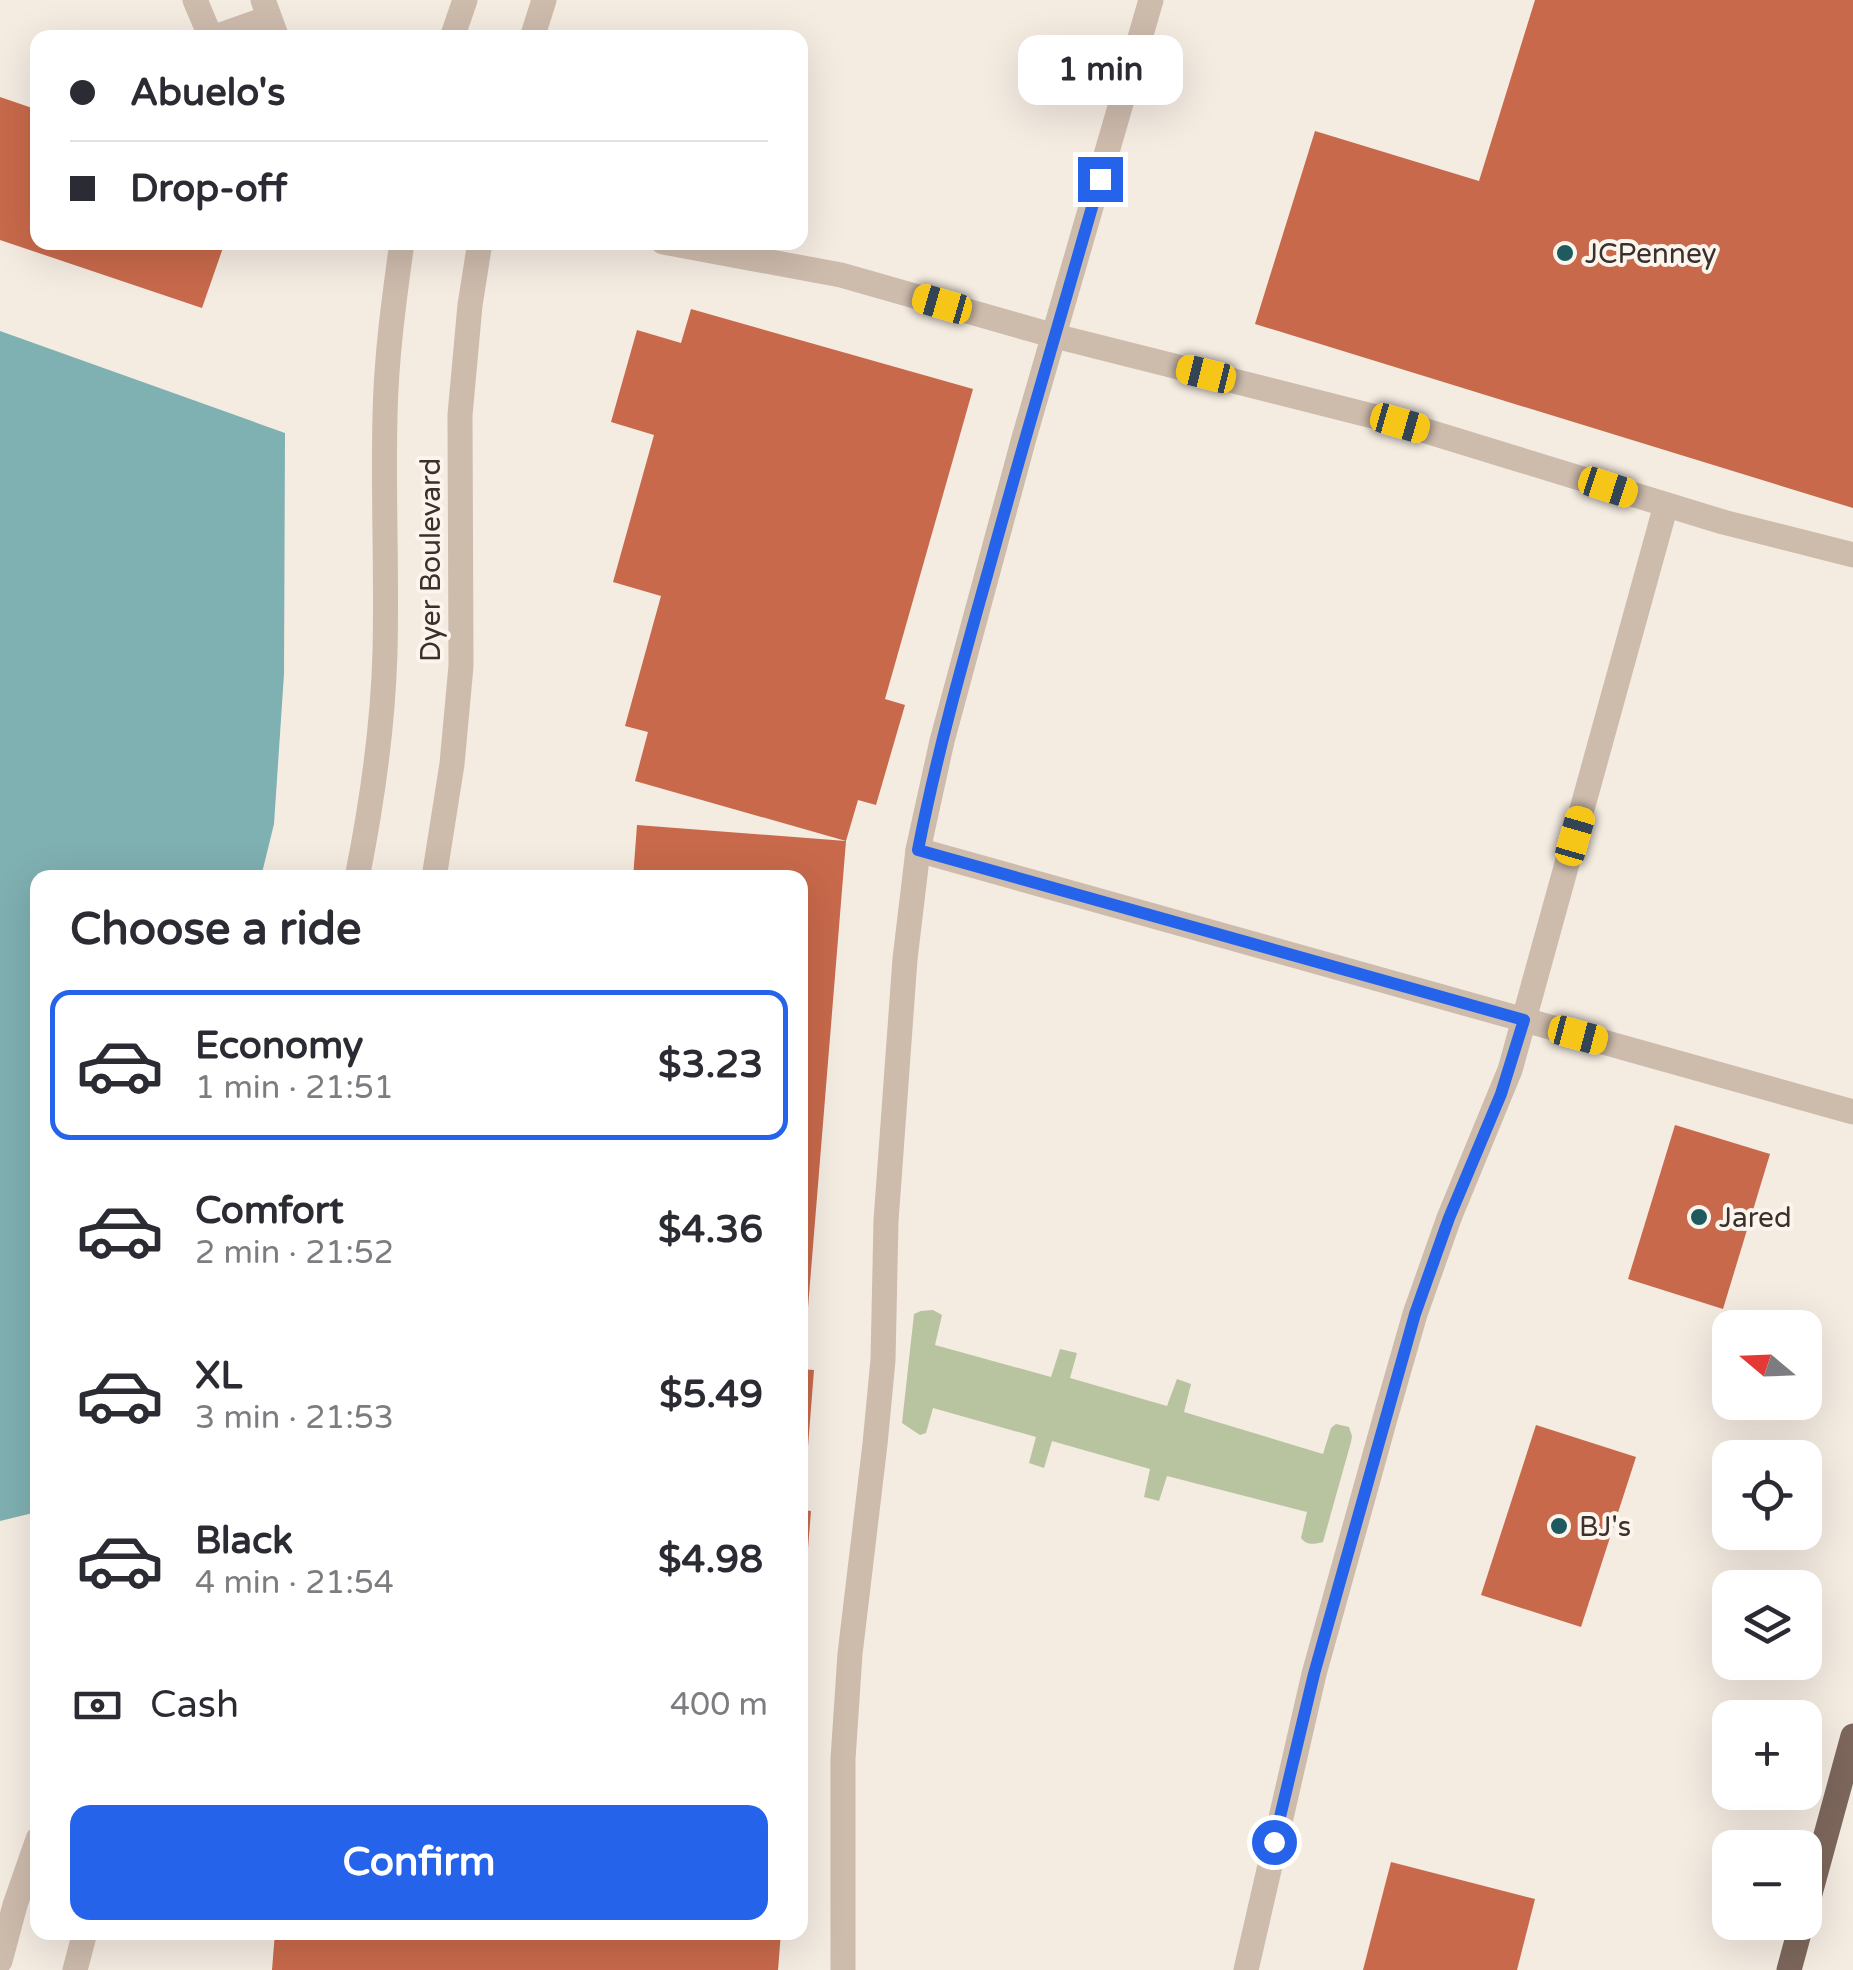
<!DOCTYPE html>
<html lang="en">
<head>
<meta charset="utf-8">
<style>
	:root { --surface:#fff; --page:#f7f7f7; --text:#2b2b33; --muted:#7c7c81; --line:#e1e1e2; --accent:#2563eb }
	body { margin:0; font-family:"Varela Round",sans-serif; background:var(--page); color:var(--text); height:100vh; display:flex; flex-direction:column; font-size:38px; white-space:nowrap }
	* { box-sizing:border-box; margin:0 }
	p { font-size:32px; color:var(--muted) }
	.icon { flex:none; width:55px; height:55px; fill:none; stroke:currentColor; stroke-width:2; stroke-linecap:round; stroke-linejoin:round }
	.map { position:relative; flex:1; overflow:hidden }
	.drawer { position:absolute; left:30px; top:870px; width:778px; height:1070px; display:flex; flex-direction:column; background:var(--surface); border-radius:20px; box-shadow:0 10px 40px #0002 }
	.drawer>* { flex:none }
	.guide { position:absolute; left:30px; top:30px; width:778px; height:220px; border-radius:20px; box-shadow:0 10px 40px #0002; display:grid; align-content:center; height:220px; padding:0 40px; background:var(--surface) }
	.needle { width:65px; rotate:289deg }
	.buttons { position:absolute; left:1712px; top:1310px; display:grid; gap:20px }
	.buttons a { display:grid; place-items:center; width:110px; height:110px; border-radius:20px; background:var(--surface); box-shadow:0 10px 40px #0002; font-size:50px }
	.end { position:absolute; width:45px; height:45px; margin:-22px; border:12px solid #2563eb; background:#fff; box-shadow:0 0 0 5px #fff }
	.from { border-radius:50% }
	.bubble { position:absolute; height:70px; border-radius:20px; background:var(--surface); box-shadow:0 10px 40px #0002; font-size:32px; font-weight:800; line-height:70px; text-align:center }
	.car { position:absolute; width:30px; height:60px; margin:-30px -15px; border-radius:12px; box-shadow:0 0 8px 2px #0007; background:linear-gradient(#f5c518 24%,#345 0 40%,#f5c518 0 76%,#345 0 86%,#f5c518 0) }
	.guide b { display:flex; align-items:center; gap:35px; height:95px; font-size:38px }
	.guide b+b { border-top:2px solid var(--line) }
	.guide i { width:25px; height:25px; background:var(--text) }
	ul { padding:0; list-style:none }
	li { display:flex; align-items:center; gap:30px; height:150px; margin:0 20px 15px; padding:0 20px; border:5px solid transparent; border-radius:20px }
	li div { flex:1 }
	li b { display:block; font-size:38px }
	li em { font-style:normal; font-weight:800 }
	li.current { border-color:var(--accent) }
	li>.icon { width:90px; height:90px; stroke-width:1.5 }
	h2 { padding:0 40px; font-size:45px; line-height:120px }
	.pay { display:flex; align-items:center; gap:25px; height:110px; padding:0 40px; font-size:38px }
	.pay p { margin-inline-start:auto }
	.cta { display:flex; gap:20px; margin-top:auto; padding:20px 40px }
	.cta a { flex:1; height:115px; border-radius:20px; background:var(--accent); color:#fff; font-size:40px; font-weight:800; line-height:115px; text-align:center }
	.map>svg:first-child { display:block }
	.green { fill:#b8c4a0 }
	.water { fill:#7fb0b2 }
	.building { fill:#c8694b }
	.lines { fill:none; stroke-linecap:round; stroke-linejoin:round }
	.minor { stroke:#cdbbac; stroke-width:25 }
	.major { stroke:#7d675c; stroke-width:25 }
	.route { stroke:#2563eb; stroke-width:12 }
	.poi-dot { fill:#1f5a5e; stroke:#fbf5ee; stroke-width:4 }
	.labels { text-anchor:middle; stroke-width:8; stroke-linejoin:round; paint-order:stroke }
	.poi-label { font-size:28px; fill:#3b302b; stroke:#fbf5ee; text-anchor:start }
	.street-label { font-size:28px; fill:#3b302b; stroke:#fbf5ee }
</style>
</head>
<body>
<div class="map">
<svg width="1853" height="1970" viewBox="0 0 1853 1970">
	<rect width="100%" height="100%" fill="#f4ebe1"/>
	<path class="green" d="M 933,1310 L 942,1315 L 935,1345 L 1051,1377 L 1060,1349 L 1077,1353 L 1070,1378 L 1167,1406 L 1177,1379 L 1191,1384 L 1184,1412 L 1323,1454 L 1331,1428 L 1336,1424 L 1349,1427 L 1352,1436 L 1351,1442 L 1323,1542 C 1314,1544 1307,1546 1301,1538 L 1307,1512 L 1167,1476 L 1159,1501 L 1144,1497 L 1150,1469 L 1052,1441 L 1044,1468 L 1029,1463 L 1036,1437 L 933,1408 L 926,1433 L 920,1435 L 902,1423 L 914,1314 L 921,1311 Z"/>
	<path class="water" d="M 0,331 L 285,433 L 284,674 L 274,824 L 261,877 L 38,878 L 37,1512 L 0,1521 Z"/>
	<g class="building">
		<path d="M 1535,0 L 1853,0 L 1853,508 L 1255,324 L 1315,131 L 1479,181 Z"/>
		<path d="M 0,97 L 38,110 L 38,242 L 225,242 L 202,308 L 0,240 Z"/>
		<path d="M 691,309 L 973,389 L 885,699 L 905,705 L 876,805 L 858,800 L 846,841 L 635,781 L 648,732 L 625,726 L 661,596 L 613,582 L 654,435 L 611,422 L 637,330 L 681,343 Z"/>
		<path d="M 637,825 L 846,841 L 803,1369 L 800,1369 L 800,878 L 633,878 Z"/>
		<path d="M 1675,1125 L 1770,1154 L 1723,1309 L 1628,1279 Z"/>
		<path d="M 800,1369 L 814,1370 L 803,1510 L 811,1511 L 803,1611 L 800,1611 Z"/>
		<path d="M 1536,1425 L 1636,1457 L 1581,1627 L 1481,1595 Z"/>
		<path d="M 1391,1862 L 1535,1899 L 1517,1970 L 1363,1970 Z"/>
		<path d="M 275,1932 L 781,1932 L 778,1970 L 272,1970 Z"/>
	</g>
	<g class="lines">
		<g class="minor">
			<path d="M 195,0 L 211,38"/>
			<path d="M 263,0 L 277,38"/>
			<path d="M 212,38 L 269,18"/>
			<path d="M 452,38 L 465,0"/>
			<path d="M 532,38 L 544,0"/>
			<path d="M 663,242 L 841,275 L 1055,336 L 1400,423 L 1723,522 L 1853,555"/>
			<path d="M 918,850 L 1853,1112"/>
			<path d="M 357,878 C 372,803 383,728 385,652 C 387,573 383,495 385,416 C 386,358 394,300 402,242"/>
			<path d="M 434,878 L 452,764 L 461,666 L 460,415 L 470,305 L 480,242"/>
			<path d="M 0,1961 L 15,1905 L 38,1839"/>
			<path d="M 75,1970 L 85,1932"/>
			<path d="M 843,1970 L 843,1759 L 850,1654 L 875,1444 L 883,1360 L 886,1221 L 905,959 L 918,850 L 942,741 L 1024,438 L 1151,0"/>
			<path d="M 1246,1970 L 1314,1674 L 1386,1415 L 1415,1314 L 1449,1218 L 1510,1070 L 1666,505"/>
		</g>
		<g class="major">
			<path d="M 1805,1912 L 1853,1736"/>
			<path d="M 1789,1970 L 1802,1922"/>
		</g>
	</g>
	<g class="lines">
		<path class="route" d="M 1100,179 C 1064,306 1026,433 991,561 C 964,657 937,752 918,850 L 1524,1020 L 1501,1094 L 1449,1218 L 1415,1314 L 1314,1674 L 1274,1842"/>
	</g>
	<g class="poi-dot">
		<circle cx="1565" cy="253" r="10"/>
		<circle cx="1699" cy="1217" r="10"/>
		<circle cx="1559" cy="1526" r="10"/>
	</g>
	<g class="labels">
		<g class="poi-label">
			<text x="1585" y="263">JCPenney</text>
			<text x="1719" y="1227">Jared</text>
			<text x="1579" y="1536">BJ's</text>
		</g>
		<g class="street-label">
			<text transform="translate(430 560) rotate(-90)" y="10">Dyer Boulevard</text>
		</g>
	</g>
</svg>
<div class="buttons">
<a><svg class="needle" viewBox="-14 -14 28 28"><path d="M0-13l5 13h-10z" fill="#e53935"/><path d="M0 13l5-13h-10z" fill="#7c7c81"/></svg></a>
<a><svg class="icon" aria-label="locate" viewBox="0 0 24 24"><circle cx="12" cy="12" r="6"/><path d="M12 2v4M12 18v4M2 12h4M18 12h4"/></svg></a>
<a><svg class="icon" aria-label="layers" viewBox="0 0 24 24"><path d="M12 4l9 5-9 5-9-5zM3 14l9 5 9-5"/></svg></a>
<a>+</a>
<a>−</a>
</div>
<i class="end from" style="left:1274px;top:1842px"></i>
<i class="end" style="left:1100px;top:179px"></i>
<div class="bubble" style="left:1018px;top:35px;width:165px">1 min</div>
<i class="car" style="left:942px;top:304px;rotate:286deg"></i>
<i class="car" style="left:1206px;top:374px;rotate:284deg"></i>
<i class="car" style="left:1400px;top:423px;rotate:106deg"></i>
<i class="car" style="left:1608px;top:487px;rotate:108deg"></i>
<i class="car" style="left:1575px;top:836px;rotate:16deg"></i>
<i class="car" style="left:1578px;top:1035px;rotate:105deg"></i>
<div class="guide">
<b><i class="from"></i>Abuelo's</b>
<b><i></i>Drop-off</b>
</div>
<section class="drawer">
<h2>Choose a ride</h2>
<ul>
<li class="current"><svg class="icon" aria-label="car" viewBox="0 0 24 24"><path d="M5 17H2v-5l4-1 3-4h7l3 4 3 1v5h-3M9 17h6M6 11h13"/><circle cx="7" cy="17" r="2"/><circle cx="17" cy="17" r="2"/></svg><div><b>Economy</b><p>1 min · 21:51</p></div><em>$3.23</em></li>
<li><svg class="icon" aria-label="car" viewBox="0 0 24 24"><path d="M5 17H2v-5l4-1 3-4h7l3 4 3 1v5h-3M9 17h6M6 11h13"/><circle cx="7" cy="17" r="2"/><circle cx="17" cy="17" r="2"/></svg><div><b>Comfort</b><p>2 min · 21:52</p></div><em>$4.36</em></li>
<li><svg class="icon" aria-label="car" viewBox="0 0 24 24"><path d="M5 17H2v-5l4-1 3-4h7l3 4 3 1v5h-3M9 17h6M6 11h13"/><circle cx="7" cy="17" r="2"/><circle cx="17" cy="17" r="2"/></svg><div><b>XL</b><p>3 min · 21:53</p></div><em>$5.49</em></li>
<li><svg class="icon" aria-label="car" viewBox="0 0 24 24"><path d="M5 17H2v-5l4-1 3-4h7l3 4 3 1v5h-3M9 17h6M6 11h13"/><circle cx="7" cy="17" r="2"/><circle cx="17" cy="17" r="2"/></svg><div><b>Black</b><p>4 min · 21:54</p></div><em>$4.98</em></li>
</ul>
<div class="pay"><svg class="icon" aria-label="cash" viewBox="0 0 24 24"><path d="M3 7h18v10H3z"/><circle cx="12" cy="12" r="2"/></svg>Cash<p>400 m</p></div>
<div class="cta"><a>Confirm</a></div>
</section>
</div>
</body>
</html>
